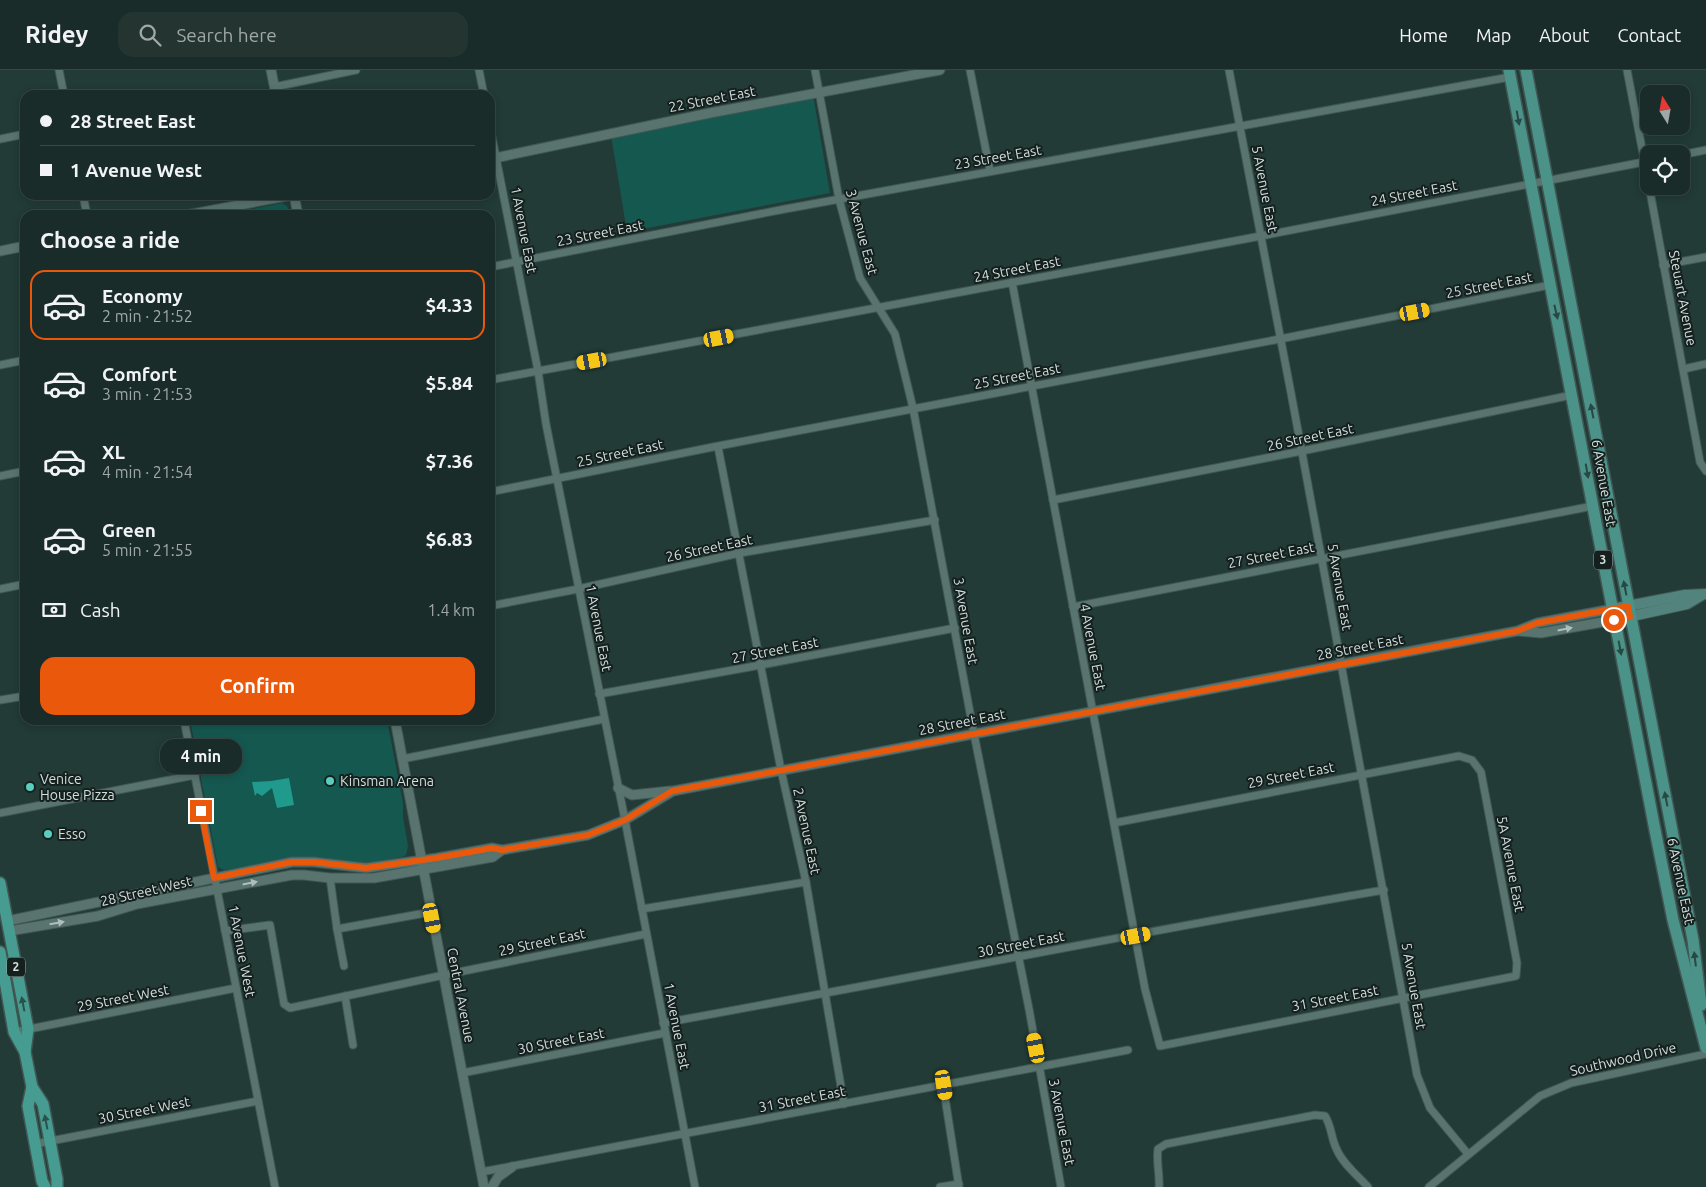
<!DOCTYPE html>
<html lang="en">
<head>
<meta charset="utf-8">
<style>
	:root { --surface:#1a2c29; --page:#233431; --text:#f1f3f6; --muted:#9fa7a8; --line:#384846; --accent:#ea580c }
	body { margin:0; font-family:Ubuntu,sans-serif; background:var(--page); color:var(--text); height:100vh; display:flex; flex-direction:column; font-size:19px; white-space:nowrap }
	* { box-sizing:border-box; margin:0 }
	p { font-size:16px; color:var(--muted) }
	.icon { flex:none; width:28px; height:28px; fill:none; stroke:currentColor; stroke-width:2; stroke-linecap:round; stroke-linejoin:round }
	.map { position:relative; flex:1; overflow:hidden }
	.panel { position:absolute; left:20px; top:140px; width:475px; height:515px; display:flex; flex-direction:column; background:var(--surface); border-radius:15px; box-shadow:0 2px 8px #0003,0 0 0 1px var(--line) }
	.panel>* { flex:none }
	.guide { position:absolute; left:20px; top:20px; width:475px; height:110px; border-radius:15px; box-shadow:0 2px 8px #0003,0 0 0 1px var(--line); display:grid; align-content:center; height:110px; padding:0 20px; background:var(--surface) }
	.needle { width:32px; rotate:349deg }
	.controls { position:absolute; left:1640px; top:15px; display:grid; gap:10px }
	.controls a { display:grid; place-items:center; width:50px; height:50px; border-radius:10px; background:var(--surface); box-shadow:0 2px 8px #0003,0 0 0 1px var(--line); font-size:25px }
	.end { position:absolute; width:22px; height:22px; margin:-11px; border:6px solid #ea580c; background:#fff; box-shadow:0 0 0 2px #fff }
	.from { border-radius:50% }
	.bubble { position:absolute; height:35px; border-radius:15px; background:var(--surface); box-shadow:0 2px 8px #0003,0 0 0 1px var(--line); font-size:16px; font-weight:700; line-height:35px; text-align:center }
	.car { position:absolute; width:15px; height:30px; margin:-15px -8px; border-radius:6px; box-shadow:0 0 4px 1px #0007; background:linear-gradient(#f5c518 24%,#345 0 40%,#f5c518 0 76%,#345 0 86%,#f5c518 0) }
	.guide b { display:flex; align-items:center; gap:18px; height:48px; font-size:19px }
	.guide b+b { border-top:1px solid var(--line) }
	.guide i { width:12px; height:12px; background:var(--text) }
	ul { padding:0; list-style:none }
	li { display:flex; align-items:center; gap:15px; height:70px; margin:0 10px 8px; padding:0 10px; border:2px solid transparent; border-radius:15px }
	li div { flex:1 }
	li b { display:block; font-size:19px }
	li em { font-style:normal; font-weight:700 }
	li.on { border-color:var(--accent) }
	li>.icon { width:45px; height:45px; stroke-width:1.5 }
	h2 { padding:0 20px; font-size:22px; line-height:60px }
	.pay { display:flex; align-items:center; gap:12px; height:55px; padding:0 20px; font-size:19px }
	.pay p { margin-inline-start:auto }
	.action { display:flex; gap:10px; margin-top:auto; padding:10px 20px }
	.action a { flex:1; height:58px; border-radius:15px; background:var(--accent); color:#fff; font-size:20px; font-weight:700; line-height:58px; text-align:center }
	header { display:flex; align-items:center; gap:30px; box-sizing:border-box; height:70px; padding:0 25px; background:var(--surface); border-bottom:1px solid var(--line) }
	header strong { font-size:24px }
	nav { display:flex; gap:28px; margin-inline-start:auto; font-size:18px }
	.search { width:350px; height:45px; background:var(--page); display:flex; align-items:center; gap:12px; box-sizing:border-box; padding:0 18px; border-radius:15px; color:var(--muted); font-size:19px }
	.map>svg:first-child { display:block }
	.green { fill:#155850 }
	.water { fill:#1f9a8d }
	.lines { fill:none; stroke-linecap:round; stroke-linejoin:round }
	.minor-casing { stroke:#405754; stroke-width:9 }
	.tertiary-casing { stroke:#405754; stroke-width:11 }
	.secondary-casing { stroke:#405754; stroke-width:12 }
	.primary-casing { stroke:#405754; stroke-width:14 }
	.trunk-casing { stroke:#405754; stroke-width:14 }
	.minor { stroke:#59746f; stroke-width:7 }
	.tertiary { stroke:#59746f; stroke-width:9 }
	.secondary { stroke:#52837c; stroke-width:10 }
	.primary { stroke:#4b9288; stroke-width:11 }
	.trunk { stroke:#469c90; stroke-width:11 }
	.oneway { fill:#284843 }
	.oneway2 { fill:#adbfbc }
	.oneway3 { fill:#29524c }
	.route { stroke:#ea580c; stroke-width:6 }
	.poi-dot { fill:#59cebf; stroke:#15201e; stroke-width:2 }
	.labels { text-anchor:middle; stroke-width:4; stroke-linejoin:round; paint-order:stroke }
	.shield { fill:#15201e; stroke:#99a6a4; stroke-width:1 }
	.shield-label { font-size:12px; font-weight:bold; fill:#d1dfdd }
	.street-label { font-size:14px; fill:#d1dfdd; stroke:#15201e }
	.poi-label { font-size:14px; fill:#d1dfdd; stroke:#15201e; text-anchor:start }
</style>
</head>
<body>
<header>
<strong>Ridey</strong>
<div class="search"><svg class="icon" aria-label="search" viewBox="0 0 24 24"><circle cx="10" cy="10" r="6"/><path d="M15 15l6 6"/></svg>Search here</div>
<nav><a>Home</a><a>Map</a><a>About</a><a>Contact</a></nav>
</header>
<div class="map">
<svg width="1706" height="1117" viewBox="0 0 1706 1117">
	<rect width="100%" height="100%" fill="#223b37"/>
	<g class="green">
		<path d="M 813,25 L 830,123 L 627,162 L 611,65 Z"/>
		<path d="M 282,133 L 287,136 L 290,145 L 223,145 Z"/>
		<path d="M 190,650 L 387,650 L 403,733 L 403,747 L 408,776 L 406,785 L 402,787 L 366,794 L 295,787 L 224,800 L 218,797 Z"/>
	</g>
	<path class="water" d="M 289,708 L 294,735 L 277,738 L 272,718 L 262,726 L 257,723 L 255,726 L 252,712 L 271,711 Z"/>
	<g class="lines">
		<defs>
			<g id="minor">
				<path d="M 59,0 L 64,25"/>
				<path d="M 479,0 L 484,25"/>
				<path d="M 815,0 L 839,129 L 860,208 L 895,264 L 913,338 L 974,664 L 1029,939 L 1061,1117"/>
				<path d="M 970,0 L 990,101"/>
				<path d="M 1229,0 L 1291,323 L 1417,1005 L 1430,1038 L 1468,1084"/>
				<path d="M 1627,0 L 1649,115"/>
				<path d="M 274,17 L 356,0"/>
				<path d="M 490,57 L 538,301 L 546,354 L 625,750 L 695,1117"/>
				<path d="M 0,69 L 25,64"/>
				<path d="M 1681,85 L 1706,80"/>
				<path d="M 1649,116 L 1700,392 L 1706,401"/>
				<path d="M 83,125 L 87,145"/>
				<path d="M 1663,195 L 1706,187"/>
				<path d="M 490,197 L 785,139 L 1510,7"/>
				<path d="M 1012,212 L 1145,919 L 1160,976 L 1516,906 L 1517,893 L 1481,702 L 1472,690 L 1459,686 L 1114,753"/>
				<path d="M 0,295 L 25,290"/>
				<path d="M 1684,299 L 1706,294"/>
				<path d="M 490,310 L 1261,166 L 1649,91"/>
				<path d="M 718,377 L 781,700 L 806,812 L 844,1034"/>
				<path d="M 0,406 L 25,401"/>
				<path d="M 490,422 L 713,377 L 1280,269 L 1550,215"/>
				<path d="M 1053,430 L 1302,381 L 1572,325"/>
				<path d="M 0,519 L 25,514"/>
				<path d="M 490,536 L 578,519 L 740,483 L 935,450"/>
				<path d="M 1073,537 L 1593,436"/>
				<path d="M 599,624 L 761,595 L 955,558"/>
				<path d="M 0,630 L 25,626"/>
				<path d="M 184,650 L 275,1117"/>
				<path d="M 402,689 L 604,649"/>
				<path d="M 0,743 L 195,705"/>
				<path d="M 330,808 L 337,859 L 344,896"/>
				<path d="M 642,839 L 806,812"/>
				<path d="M 337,859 L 431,842"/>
				<path d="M 225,861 L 270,855 L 284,934 L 290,938 L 444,905 L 646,864"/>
				<path d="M 345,926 L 353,975"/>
				<path d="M 663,953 C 903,910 1143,861 1384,820"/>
				<path d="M 14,962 L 236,918"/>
				<path d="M 462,1003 L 665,963"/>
				<path d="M 943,1015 L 959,1117"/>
				<path d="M 35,1074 L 258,1031"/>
				<path d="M 481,1102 L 1128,980"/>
				<path d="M 940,1117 L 959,1114"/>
				<path d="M 1159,1117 C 1160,1104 1156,1092 1158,1079 L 1166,1074 L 1315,1045 L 1325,1046 C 1332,1057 1331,1069 1337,1080 C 1343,1094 1358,1106 1368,1117"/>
				<path d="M 1429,1117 L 1540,1026 L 1571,1013 L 1706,984"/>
			</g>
			<g id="tertiary">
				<path d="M 271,0 L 276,25"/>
				<path d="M 490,89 L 710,43 L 940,0"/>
				<path d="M 294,125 L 298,145"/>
				<path d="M 187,145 L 292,125"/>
				<path d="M 0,181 L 25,176"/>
				<path d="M 1519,561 L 1541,563 L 1614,550"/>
				<path d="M 395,650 L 484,1117"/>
				<path d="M 618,718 L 632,725 L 670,721"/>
				<path d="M 7,851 L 292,792 L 314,792 L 366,798 L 437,788 L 492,778 L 502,780 L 588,765 L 625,750 L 673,721 L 1517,561 L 1537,553 L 1612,539"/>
				<path d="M 9,861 L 98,846 L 137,834 L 292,805 L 304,805 L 330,808 L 374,808 L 493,787 L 502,780"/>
				<path d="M 492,1117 L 498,1107 L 512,1097"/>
			</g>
			<g id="secondary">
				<path d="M 1612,539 L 1685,525 L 1706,524"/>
				<path d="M 1614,550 L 1687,534 L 1702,525"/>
			</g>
			<g id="primary">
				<path d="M 1509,0 L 1655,760 L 1673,850 L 1706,978"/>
				<path d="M 1526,0 L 1693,870 L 1701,935"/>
			</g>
			<g id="trunk">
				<path d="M 0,813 L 28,959 L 25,982"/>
				<path d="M 0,882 L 14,962 L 25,982 L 32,1017 L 43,1034 L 57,1109 L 57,1117"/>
				<path d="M 32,1017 L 28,1036 L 42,1111 L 45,1117"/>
			</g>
		</defs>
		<use href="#minor" class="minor-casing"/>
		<use href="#tertiary" class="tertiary-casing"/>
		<use href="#secondary" class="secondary-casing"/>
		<use href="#primary" class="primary-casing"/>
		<use href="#trunk" class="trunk-casing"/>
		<use href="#minor" class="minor"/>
		<use href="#tertiary" class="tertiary"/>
		<use href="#secondary" class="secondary"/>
		<use href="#primary" class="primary"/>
		<use href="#trunk" class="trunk"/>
	</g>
	<defs><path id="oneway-solid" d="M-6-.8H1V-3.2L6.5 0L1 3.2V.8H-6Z" transform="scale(1.25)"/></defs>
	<g class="oneway">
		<use href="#oneway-solid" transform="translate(1518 48) rotate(80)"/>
		<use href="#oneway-solid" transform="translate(1556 242) rotate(77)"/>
		<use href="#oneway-solid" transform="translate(1592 341) rotate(-101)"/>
		<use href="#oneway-solid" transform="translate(1587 401) rotate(80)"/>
		<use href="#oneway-solid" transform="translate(1625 518) rotate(-101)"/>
		<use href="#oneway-solid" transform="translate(1620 578) rotate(79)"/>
		<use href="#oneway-solid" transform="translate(1666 729) rotate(-101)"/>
		<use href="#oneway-solid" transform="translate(1695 889) rotate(-97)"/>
	</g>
	<g class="oneway2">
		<use href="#oneway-solid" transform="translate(1565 559) rotate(-11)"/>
		<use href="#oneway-solid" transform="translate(250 813) rotate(-11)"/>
		<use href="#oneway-solid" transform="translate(57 853) rotate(-10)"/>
	</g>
	<g class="oneway3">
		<use href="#oneway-solid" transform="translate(23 934) rotate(-101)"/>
		<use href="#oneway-solid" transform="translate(46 1052) rotate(-101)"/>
	</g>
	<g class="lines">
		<path class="route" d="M 201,741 L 214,808 L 292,792 L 314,792 L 366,798 L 436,788 L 492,778 L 502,780 L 588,765 L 625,750 L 672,721 L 1419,580 L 1517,561 L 1537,553 L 1628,536 L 1630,547 L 1614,550"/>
	</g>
	<g class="poi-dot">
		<circle cx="330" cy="711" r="5"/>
		<circle cx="30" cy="717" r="5"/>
		<circle cx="48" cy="764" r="5"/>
	</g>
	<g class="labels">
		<g class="shield">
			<rect x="1594" y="480.5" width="18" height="19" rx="4"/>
			<rect x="7" y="887.5" width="18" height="19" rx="4"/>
		</g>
		<g class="shield-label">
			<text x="1603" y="494">3</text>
			<text x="16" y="901">2</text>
		</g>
		<g class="street-label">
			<text transform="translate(712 29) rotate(-11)" y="5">22 Street East</text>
			<text transform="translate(998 87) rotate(-10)" y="5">23 Street East</text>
			<text transform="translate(1265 119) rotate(79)" y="5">5 Avenue East</text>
			<text transform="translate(1414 123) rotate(-11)" y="5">24 Street East</text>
			<text transform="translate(524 160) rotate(79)" y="5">1 Avenue East</text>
			<text transform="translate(862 162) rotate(75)" y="5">3 Avenue East</text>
			<text transform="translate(600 163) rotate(-11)" y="5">23 Street East</text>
			<text transform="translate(1017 199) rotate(-11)" y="5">24 Street East</text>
			<text transform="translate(1489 215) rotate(-11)" y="5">25 Street East</text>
			<text transform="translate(1683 228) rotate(79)" y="5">Steuart Avenue</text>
			<text transform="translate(1017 306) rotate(-11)" y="5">25 Street East</text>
			<text transform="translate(1310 367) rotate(-12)" y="5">26 Street East</text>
			<text transform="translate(620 383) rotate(-12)" y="5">25 Street East</text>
			<text transform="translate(1604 413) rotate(80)" y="5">6 Avenue East</text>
			<text transform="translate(709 478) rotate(-12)" y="5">26 Street East</text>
			<text transform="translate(1271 485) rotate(-11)" y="5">27 Street East</text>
			<text transform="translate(1340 517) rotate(80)" y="5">5 Avenue East</text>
			<text transform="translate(966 551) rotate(80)" y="5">3 Avenue East</text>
			<text transform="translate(599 558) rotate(79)" y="5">1 Avenue East</text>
			<text transform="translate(1093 577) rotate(79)" y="5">4 Avenue East</text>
			<text transform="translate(1360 577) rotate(-11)" y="5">28 Street East</text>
			<text transform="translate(775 580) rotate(-11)" y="5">27 Street East</text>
			<text transform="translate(962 652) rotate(-11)" y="5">28 Street East</text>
			<text transform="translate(1291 705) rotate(-11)" y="5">29 Street East</text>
			<text transform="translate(807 761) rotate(78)" y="5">2 Avenue East</text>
			<text transform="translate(1511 794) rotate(79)" y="5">5A Avenue East</text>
			<text transform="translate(1681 811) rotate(78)" y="5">6 Avenue East</text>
			<text transform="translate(146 821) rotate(-13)" y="5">28 Street West</text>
			<text transform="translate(542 872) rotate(-12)" y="5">29 Street East</text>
			<text transform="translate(1021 874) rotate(-11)" y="5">30 Street East</text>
			<text transform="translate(242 881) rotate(79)" y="5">1 Avenue West</text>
			<text transform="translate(1414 916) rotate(80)" y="5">5 Avenue East</text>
			<text transform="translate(461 925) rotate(79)" y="5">Central Avenue</text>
			<text transform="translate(123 928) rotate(-11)" y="5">29 Street West</text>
			<text transform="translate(1335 928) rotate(-11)" y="5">31 Street East</text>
			<text transform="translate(677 956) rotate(79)" y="5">1 Avenue East</text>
			<text transform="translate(561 971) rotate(-11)" y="5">30 Street East</text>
			<text transform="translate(1623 989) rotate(-13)" y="5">Southwood Drive</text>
			<text transform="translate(802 1029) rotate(-11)" y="5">31 Street East</text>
			<text transform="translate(144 1040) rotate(-11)" y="5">30 Street West</text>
			<text transform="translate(1062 1052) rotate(79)" y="5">3 Avenue East</text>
		</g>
		<g class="poi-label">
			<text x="40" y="714">Venice<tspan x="40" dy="16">House Pizza</tspan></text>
			<text x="340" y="716">Kinsman Arena</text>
			<text x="58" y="769">Esso</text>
		</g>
	</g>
</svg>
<div class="controls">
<a><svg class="needle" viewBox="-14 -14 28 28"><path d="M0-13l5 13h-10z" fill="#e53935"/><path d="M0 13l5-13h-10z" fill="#9fa7a8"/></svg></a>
<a><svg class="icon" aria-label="locate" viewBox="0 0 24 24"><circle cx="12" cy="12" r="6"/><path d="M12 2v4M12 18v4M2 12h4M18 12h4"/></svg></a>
</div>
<i class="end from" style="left:1614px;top:550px"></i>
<i class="end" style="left:201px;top:741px"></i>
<div class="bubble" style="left:160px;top:669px;width:82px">4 min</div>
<i class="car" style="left:1415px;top:242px;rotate:79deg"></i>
<i class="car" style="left:719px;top:268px;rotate:79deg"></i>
<i class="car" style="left:592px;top:291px;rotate:260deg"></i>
<i class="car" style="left:432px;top:848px;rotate:169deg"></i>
<i class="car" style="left:1136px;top:866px;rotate:79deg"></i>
<i class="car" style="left:1036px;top:978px;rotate:349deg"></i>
<i class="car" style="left:944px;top:1015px;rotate:171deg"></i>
<div class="guide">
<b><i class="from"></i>28 Street East</b>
<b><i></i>1 Avenue West</b>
</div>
<section class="panel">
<h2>Choose a ride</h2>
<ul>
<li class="on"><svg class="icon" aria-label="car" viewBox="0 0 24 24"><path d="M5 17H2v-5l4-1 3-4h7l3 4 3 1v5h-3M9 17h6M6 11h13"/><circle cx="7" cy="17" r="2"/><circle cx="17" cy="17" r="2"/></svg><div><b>Economy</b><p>2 min · 21:52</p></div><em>$4.33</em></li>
<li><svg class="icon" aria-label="car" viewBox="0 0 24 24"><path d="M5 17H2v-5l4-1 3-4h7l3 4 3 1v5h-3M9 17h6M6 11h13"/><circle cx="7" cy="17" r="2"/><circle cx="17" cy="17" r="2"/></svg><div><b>Comfort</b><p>3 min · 21:53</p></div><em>$5.84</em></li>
<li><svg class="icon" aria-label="car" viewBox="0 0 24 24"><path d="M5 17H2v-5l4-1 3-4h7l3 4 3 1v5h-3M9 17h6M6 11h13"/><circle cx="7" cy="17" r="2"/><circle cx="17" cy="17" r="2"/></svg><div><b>XL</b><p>4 min · 21:54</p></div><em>$7.36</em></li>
<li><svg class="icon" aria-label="car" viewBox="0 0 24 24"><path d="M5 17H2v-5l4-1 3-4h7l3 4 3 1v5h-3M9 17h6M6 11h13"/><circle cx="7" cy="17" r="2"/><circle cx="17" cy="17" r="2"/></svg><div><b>Green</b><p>5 min · 21:55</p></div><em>$6.83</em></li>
</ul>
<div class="pay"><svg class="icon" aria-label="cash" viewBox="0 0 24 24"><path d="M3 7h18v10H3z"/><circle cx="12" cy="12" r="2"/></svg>Cash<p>1.4 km</p></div>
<div class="action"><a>Confirm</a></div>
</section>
</div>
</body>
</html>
